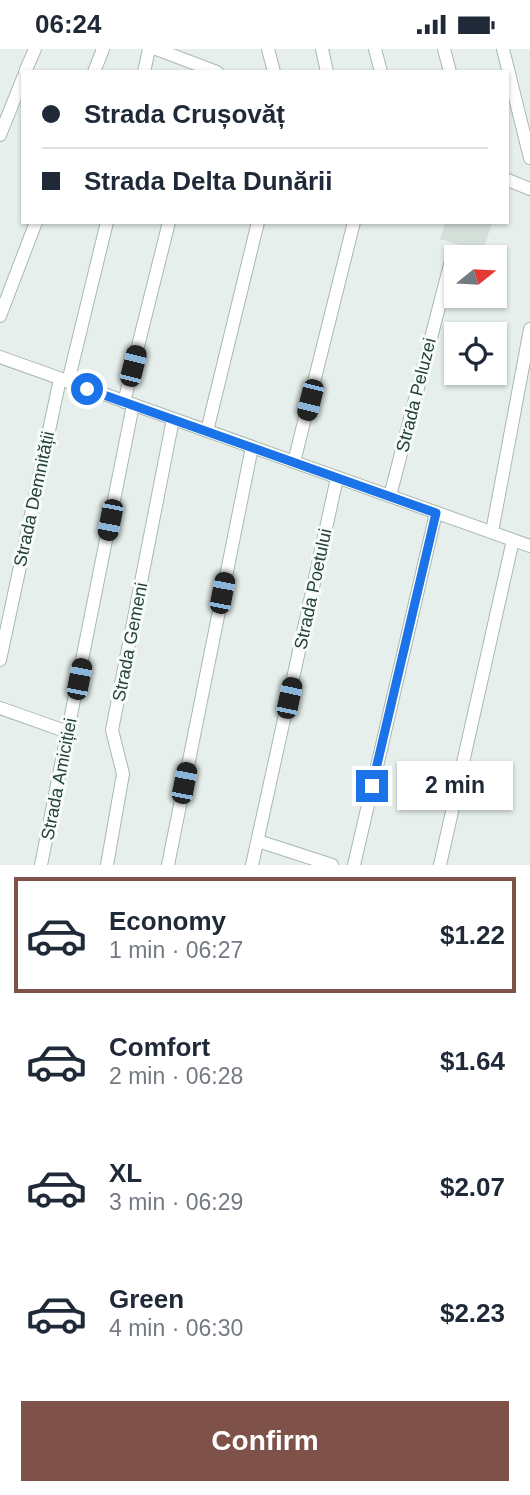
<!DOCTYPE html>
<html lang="en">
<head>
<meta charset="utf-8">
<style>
	:root { --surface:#fff; --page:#f6f6f7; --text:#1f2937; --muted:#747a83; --line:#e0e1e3; --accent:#7f5249 }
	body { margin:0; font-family:Helvetica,sans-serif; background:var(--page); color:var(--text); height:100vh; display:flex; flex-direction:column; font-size:26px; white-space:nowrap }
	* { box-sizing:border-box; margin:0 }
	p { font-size:23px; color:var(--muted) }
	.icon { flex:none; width:38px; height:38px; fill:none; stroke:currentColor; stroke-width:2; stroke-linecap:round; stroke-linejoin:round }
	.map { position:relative; height:816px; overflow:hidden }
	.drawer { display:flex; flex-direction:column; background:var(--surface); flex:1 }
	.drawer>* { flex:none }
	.top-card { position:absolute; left:21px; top:21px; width:488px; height:154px; border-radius:0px; box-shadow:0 2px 5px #0004; display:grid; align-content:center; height:154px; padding:0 21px; background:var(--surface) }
	.needle { width:46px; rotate:72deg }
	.fabs { position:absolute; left:444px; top:196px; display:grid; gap:14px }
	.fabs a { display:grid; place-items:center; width:63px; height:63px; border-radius:0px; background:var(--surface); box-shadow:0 2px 5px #0004; font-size:35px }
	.end { position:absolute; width:32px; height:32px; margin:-16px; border:9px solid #1a73e8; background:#fff; box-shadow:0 0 0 4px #fff }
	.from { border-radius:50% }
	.bubble { position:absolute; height:49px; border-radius:0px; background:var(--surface); box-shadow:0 2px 5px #0004; font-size:23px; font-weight:700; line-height:49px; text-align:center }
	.car { position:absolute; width:21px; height:42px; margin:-21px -10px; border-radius:9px; box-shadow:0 0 5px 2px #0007; background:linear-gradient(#222 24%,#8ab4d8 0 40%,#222 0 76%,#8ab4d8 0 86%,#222 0) }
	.top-card b { display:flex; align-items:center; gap:24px; height:66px; font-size:26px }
	.top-card b+b { border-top:2px solid var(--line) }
	.top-card i { width:18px; height:18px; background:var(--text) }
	ul { padding:12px 0 0; list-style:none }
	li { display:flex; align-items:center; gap:21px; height:116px; margin:0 14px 10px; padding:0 7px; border:4px solid transparent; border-radius:0px }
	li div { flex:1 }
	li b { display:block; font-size:26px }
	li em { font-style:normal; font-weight:700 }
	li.selected { border-color:var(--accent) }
	li>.icon { width:63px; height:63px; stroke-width:1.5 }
	.cta { display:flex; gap:14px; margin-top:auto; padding:14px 21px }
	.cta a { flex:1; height:80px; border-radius:0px; background:var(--accent); color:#fff; font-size:28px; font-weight:700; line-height:80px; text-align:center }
	.status { display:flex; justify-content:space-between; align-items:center; height:49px; padding:0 35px; background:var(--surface); direction:ltr }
	.status svg { height:19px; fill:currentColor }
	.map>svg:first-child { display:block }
	.built { fill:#d4dfda }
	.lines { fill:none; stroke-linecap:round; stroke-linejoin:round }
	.street-casing { stroke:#a8b8b2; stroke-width:14 }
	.street { stroke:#fff; stroke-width:12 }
	.route { stroke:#1a73e8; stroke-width:9 }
	.labels { text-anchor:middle; stroke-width:6; stroke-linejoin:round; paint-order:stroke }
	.street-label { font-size:18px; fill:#24423a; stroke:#f7fbf9 }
</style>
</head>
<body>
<div class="status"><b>06:24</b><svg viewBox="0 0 49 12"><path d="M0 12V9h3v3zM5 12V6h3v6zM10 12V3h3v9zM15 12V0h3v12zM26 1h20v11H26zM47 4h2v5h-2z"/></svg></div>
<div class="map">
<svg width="530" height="816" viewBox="0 0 530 816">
	<rect width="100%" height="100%" fill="#e6efeb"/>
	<path class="built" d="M 440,173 L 492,173 L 483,203 L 440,190 L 445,175 Z"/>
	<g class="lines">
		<defs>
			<g id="street">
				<path d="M 156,0 L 217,23"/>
				<path d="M 268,0 L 274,23"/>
				<path d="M 322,0 L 327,23"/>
				<path d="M 375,0 L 381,23"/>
				<path d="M 444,0 L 450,23"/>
				<path d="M 503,0 L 530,109"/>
				<path d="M 25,23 L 35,0"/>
				<path d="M 94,23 L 103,0"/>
				<path d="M 144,23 L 149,0"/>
				<path d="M 0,86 L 23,29"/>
				<path d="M 508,131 L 530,140"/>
				<path d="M 0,267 L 36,173"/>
				<path d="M 0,308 L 530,497"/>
				<path d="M 68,333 L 107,173"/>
				<path d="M 124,353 L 169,173"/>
				<path d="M 207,382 L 258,173"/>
				<path d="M 294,413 L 354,173"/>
				<path d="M 390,447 L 453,204"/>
				<path d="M 492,483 L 530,280"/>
				<path d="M 0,611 L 60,330"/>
				<path d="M 0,659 L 68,683"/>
				<path d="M 258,792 L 332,816"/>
				<path d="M 41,816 L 133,356"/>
				<path d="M 107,816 L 123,725 L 112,681 L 173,370"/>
				<path d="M 168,816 L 252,398"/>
				<path d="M 252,816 L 337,429"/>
				<path d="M 354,816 L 436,464"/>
				<path d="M 440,816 L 513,491"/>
			</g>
		</defs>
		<use href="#street" class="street-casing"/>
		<use href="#street" class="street"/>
	</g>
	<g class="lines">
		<path class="route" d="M 87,340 L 436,464 L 372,737"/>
	</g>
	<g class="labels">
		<g class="street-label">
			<text transform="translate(416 346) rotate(-76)" y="6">Strada Peluzei</text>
			<text transform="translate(34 450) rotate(-78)" y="6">Strada Demnității</text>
			<text transform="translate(313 540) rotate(-78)" y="6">Strada Poetului</text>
			<text transform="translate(130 593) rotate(-79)" y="6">Strada Gemeni</text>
			<text transform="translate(59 730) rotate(-79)" y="6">Strada Amiciției</text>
		</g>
	</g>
</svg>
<div class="fabs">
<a><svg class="needle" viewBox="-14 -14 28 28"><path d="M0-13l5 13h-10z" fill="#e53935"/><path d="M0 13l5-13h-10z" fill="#747a83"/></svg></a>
<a><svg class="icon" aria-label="locate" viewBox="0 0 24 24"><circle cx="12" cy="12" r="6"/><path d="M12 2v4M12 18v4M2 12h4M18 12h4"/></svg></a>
</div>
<i class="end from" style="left:87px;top:340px"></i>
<i class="end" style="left:372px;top:737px"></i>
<div class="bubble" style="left:397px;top:712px;width:116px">2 min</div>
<i class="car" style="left:133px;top:317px;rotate:14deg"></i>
<i class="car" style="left:310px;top:351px;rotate:194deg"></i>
<i class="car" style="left:110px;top:471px;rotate:191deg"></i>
<i class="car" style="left:222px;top:544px;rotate:11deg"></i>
<i class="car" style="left:79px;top:630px;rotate:11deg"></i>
<i class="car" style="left:289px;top:649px;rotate:12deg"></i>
<i class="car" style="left:184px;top:734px;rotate:11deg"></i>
<div class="top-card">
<b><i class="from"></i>Strada Crușovăț</b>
<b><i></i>Strada Delta Dunării</b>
</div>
</div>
<section class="drawer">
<ul>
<li class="selected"><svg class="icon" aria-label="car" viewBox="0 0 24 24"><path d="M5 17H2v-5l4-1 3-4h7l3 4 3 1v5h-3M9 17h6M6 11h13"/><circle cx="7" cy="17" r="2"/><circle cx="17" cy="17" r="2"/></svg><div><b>Economy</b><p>1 min · 06:27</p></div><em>$1.22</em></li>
<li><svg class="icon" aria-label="car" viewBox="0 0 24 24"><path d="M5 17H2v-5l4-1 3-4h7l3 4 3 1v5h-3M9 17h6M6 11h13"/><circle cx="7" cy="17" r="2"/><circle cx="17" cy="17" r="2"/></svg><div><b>Comfort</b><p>2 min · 06:28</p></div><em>$1.64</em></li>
<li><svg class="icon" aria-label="car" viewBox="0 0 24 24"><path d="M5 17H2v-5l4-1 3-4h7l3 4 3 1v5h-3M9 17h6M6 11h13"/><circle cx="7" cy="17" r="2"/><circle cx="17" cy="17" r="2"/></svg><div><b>XL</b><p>3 min · 06:29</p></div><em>$2.07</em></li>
<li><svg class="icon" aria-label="car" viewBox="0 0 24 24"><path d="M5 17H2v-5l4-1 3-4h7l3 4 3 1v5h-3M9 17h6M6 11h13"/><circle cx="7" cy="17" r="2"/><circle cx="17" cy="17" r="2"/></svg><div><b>Green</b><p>4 min · 06:30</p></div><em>$2.23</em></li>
</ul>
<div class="cta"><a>Confirm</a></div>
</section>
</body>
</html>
